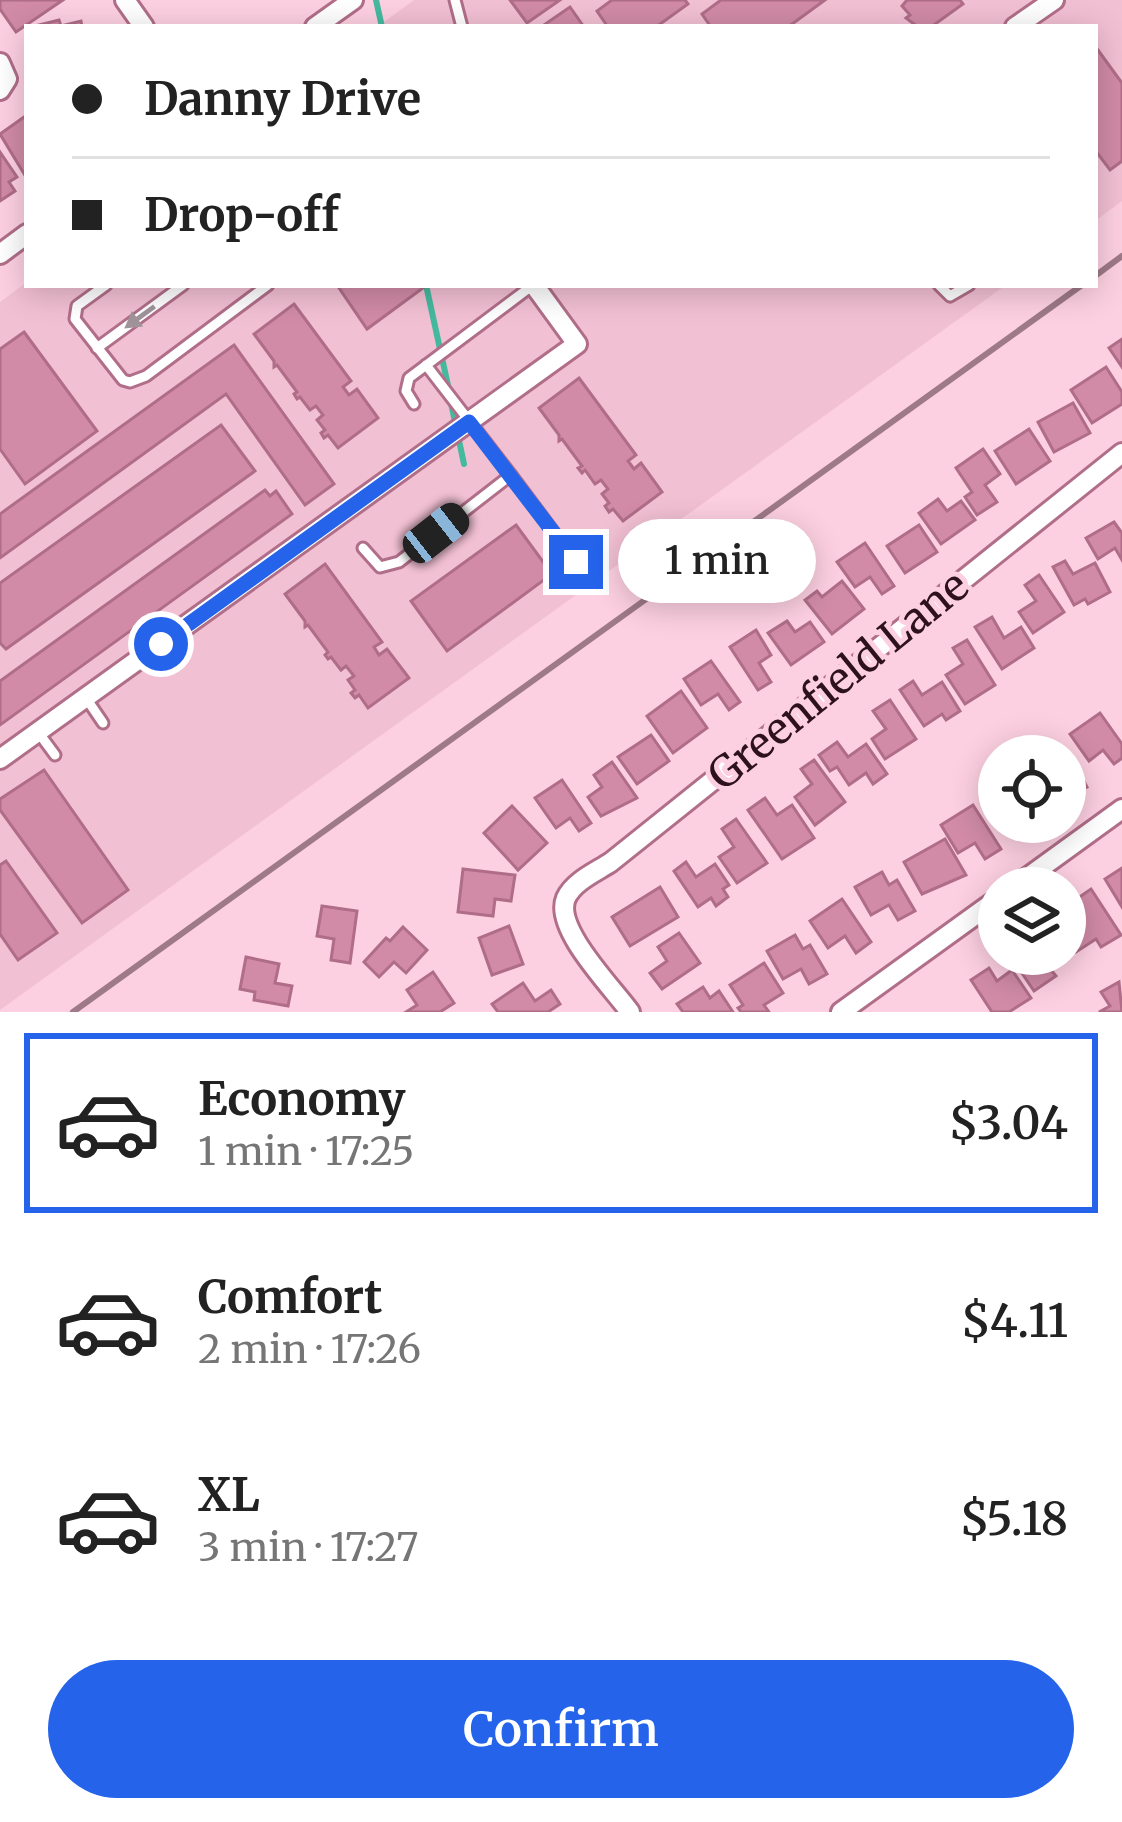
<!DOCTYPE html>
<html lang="en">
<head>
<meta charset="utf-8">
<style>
	:root { --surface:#fff; --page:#f2f2f2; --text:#222; --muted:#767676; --line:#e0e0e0; --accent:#2563eb }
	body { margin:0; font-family:Merriweather,serif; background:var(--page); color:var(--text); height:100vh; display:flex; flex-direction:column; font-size:45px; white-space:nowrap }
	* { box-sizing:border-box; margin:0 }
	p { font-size:39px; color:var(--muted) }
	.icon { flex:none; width:66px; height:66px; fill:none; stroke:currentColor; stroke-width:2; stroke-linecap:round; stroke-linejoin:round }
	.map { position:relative; height:1012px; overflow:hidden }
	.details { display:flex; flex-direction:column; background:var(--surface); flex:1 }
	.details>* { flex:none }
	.banner { position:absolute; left:24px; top:24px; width:1074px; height:264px; border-radius:0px; box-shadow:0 6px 30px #0003; display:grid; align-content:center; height:264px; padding:0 48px; background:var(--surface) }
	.buttons { position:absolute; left:978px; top:735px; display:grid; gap:24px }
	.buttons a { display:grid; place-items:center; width:108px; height:108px; border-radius:50%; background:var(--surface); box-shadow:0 6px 30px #0003; font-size:60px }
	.end { position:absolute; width:54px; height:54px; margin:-27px; border:15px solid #2563eb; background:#fff; box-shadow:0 0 0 6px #fff }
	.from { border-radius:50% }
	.bubble { position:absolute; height:84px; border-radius:42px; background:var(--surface); box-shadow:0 6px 30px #0003; font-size:39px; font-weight:600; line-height:84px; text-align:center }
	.car { position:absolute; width:36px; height:72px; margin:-36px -18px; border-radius:15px; box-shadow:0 0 9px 3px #0007; background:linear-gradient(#222 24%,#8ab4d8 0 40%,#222 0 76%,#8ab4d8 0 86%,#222 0) }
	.banner b { display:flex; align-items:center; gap:42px; height:114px; font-size:45px }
	.banner b+b { border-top:3px solid var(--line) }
	.banner i { width:30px; height:30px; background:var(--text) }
	ul { padding:21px 0 0; list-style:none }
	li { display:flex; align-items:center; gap:36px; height:180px; margin:0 24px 18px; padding:0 24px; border:6px solid transparent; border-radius:0px }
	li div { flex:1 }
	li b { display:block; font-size:45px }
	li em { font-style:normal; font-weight:600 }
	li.active { border-color:var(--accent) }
	li>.icon { width:108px; height:108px; stroke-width:1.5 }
	.button { display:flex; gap:24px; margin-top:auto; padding:24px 48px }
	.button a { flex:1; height:138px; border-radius:72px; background:var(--accent); color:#fff; font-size:48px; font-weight:600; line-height:138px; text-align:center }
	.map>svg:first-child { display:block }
	.built { fill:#f2c0d3 }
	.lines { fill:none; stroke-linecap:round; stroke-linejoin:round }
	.stream { stroke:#45b99e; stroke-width:6 }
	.building { fill:#d18ba7; stroke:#b06d88; stroke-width:3 }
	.lane-casing { stroke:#b16e89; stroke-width:15 }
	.street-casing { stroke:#b16e89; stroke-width:24 }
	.lane { stroke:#fff; stroke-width:9 }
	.street { stroke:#fff; stroke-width:18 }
	.rail { stroke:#9e7988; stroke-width:6 }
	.oneway { fill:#a0949a }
	.route { stroke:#2563eb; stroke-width:15 }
	.labels { text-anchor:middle; stroke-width:10; stroke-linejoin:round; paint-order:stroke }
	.street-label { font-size:42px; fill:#2d121e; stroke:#fdd0e1 }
</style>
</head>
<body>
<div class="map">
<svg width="1122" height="1012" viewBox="0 0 1122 1012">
	<rect width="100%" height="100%" fill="#fdd0e1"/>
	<g class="built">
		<path d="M 414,0 L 1122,0 L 1122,201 L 1095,221 L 1095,27 L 377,27 Z"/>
		<path d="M 27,282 L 27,285 L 1006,285 L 0,1010 L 0,302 Z"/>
	</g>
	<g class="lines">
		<g class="stream">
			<path d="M 376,0 L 382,27"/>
			<path d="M 426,285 L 449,390"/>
			<path d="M 451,403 L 464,464"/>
		</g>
	</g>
	<g class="building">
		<path d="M 0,0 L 63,0 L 16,32 L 0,9 Z"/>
		<path d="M 510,0 L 560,0 L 527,23 Z"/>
		<path d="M 612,0 L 685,0 L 688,4 L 656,27 L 608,27 L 597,11 Z"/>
		<path d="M 721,0 L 825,0 L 788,27 L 711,27 L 702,14 Z"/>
		<path d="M 907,0 L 960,0 L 963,4 L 931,27 L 918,27 L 906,18 L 910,15 L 902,6 Z"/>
		<path d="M 570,7 L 584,27 L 541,27 Z"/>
		<path d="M 59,20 L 61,26 L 81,21 L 82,27 L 31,27 Z"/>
		<path d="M 1095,46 L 1122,83 L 1122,161 L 1110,170 L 1095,150 Z"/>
		<path d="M 27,115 L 27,177 L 26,177 L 0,134 Z"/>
		<path d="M 0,152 L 17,177 L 9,182 L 15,191 L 0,201 Z"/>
		<path d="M 337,285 L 427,285 L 367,329 Z"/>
		<path d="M 294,304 L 351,381 L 343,387 L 349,395 L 357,389 L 378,418 L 338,448 L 328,435 L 324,438 L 321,433 L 325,430 L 317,420 L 323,415 L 316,406 L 310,410 L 300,397 L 297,399 L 294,394 L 297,392 L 277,365 L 274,367 L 274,361 L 254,334 Z"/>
		<path d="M 24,332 L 97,431 L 25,484 L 0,449 L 0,349 Z"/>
		<path d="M 1122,339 L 1122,367 L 1109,348 Z"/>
		<path d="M 234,345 L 334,484 L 305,505 L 226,394 L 0,558 L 0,514 Z"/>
		<path d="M 1106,367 L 1122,392 L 1122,404 L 1092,423 L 1071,390 Z"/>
		<path d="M 579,378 L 636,455 L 628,461 L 634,469 L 641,463 L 662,492 L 623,521 L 613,509 L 609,512 L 605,506 L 609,503 L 602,494 L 608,489 L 601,480 L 595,484 L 585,470 L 582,473 L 578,468 L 582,466 L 562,439 L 559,441 L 559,435 L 539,408 Z"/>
		<path d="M 1073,403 L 1090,433 L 1054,452 L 1038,422 Z"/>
		<path d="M 221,425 L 255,471 L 6,649 L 0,643 L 0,583 Z"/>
		<path d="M 1029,429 L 1050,461 L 1016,484 L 995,451 Z"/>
		<path d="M 983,449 L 1000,474 L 985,485 L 997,502 L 977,515 L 965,497 L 972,492 L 956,468 Z"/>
		<path d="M 265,490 L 270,496 L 276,491 L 292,514 L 0,725 L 0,681 Z"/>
		<path d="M 938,499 L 947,511 L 961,501 L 975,520 L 941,544 L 919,513 Z"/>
		<path d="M 1114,522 L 1122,533 L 1122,560 L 1115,548 L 1098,559 L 1086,538 Z"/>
		<path d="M 516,525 L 552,574 L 447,651 L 411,601 Z"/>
		<path d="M 919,525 L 937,552 L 905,573 L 887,546 Z"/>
		<path d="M 865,543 L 894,586 L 882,594 L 870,577 L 855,587 L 837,562 Z"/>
		<path d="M 1065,561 L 1073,574 L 1095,563 L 1110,592 L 1088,604 L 1085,599 L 1074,605 L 1053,567 Z"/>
		<path d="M 325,564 L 382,642 L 374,647 L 379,655 L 387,649 L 409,678 L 368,708 L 359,695 L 355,698 L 351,693 L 355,690 L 348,680 L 354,676 L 346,666 L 341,670 L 331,657 L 328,659 L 325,655 L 328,652 L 308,625 L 305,627 L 305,621 L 285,594 Z"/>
		<path d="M 1039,575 L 1064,612 L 1033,633 L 1019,612 L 1036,601 L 1025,585 Z"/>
		<path d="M 842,581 L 864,609 L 832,634 L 805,600 L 817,591 L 822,597 Z"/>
		<path d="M 992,617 L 1004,638 L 1021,627 L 1034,648 L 1002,669 L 975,627 Z"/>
		<path d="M 787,621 L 795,632 L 810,622 L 824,642 L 791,665 L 768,633 Z"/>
		<path d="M 756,630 L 771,655 L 759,663 L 771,682 L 758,690 L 730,647 Z"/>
		<path d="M 967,640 L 995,685 L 965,704 L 946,675 L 963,664 L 953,648 Z"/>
		<path d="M 711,661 L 740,702 L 729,710 L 718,694 L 701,705 L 684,679 Z"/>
		<path d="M 913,681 L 922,695 L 942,682 L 960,711 L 946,720 L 942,714 L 924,726 L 900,690 Z"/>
		<path d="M 681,691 L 707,728 L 673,753 L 647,716 Z"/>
		<path d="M 890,700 L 916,739 L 885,759 L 872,739 L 886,729 L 873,711 Z"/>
		<path d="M 1100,713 L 1122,744 L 1122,758 L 1114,764 L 1103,750 L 1089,761 L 1070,734 Z"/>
		<path d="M 651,735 L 669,761 L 637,784 L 618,757 Z"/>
		<path d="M 837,742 L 848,757 L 866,744 L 887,774 L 873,784 L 866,773 L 849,785 L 837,767 L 830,771 L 819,755 Z"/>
		<path d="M 1071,757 L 1087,787 L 1069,796 L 1065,788 L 1065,760 Z"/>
		<path d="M 814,760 L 845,802 L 815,825 L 795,797 L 812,784 L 801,769 Z"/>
		<path d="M 612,762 L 637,798 L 601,816 L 588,797 L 602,787 L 594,775 Z"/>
		<path d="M 44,770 L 128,890 L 82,923 L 0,810 L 0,799 Z"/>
		<path d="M 562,780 L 591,823 L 579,831 L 570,818 L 556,828 L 535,798 Z"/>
		<path d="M 999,785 L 999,820 L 984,793 Z"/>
		<path d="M 765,798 L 777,815 L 792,805 L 814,838 L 782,859 L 748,810 Z"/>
		<path d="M 973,805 L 1001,849 L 985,859 L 975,843 L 958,853 L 941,825 Z"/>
		<path d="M 512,806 L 547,843 L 518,870 L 484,833 Z"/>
		<path d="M 736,819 L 767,863 L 737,883 L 719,857 L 734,847 L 722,829 Z"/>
		<path d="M 945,839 L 966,875 L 922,894 L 904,862 Z"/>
		<path d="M 6,861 L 57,933 L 18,960 L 0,934 L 0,865 Z"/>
		<path d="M 686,862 L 696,877 L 715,864 L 729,885 L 723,889 L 728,897 L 716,906 L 711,898 L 698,907 L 674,871 Z"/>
		<path d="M 1122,868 L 1122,907 L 1105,879 Z"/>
		<path d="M 463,869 L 515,875 L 511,901 L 495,899 L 493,916 L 458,912 Z"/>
		<path d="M 882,872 L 889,885 L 897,880 L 915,911 L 898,920 L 889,905 L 871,915 L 855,887 Z"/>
		<path d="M 660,887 L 678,917 L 630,946 L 612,917 Z"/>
		<path d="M 1091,889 L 1121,935 L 1101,947 L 1096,939 L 1076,952 L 1065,934 L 1065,917 L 1077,909 L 1072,902 Z"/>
		<path d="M 842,899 L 871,942 L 856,953 L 845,936 L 828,948 L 810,921 Z"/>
		<path d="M 322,906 L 357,911 L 350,963 L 331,960 L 334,939 L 317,936 Z"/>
		<path d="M 509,926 L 523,964 L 492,975 L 479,938 Z"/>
		<path d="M 403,927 L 427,950 L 406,973 L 394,962 L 379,977 L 364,962 L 386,938 L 390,941 Z"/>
		<path d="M 679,933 L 700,963 L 662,989 L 650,973 L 667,961 L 658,947 Z"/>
		<path d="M 795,935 L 803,949 L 810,945 L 827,974 L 809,984 L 801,969 L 783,979 L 767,951 Z"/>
		<path d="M 1009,954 L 1065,954 L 1068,958 L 1051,970 L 1056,976 L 1034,991 Z"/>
		<path d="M 246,957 L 279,964 L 275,983 L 292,986 L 288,1006 L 254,1000 L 255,992 L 240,989 Z"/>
		<path d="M 764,963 L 783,993 L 764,1005 L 769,1012 L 741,1012 L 738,1008 L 743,1005 L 730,985 Z"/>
		<path d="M 989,968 L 997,981 L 1012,970 L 1031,998 L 1009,1012 L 992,1012 L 971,980 Z"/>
		<path d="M 433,972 L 454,1003 L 440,1012 L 406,1012 L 417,1005 L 407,990 Z"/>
		<path d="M 1119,982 L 1122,1012 L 1099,1012 L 1110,1006 L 1101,992 Z"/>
		<path d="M 523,983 L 535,1001 L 551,990 L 560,1004 L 548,1012 L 498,1012 L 492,1004 Z"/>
		<path d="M 703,987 L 710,998 L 719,991 L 733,1012 L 683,1012 L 677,1004 Z"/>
	</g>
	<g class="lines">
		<defs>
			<g id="lane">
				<path d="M 455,0 L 462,27"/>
				<path d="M 106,285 L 77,306 L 75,319 L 123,380 L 130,382 L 146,376 L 268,285"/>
				<path d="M 939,285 L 950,296 L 969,285"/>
				<path d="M 97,348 L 183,285"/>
				<path d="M 414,404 L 406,391 L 409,378 L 533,285"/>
				<path d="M 511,475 L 576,562"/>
				<path d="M 363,548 L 380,567 L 399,562 L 511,475 L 426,365"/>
				<path d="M 86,698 L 103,723"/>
				<path d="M 38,732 L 55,755"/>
			</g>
			<g id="street">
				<path d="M 125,0 L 144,27"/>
				<path d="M 315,27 L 353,0"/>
				<path d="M 1015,27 L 1054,0"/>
				<path d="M 0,63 L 7,79 L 0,90"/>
				<path d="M 0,254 L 27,234"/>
				<path d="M 0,759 L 577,344 L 534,285"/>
				<path d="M 1013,888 L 1122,809"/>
				<path d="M 630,1012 C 612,987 553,928 566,898 C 574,881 596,872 611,862 L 1122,453"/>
				<path d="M 841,1012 L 999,898"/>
			</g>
		</defs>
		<use href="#lane" class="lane-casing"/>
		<use href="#street" class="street-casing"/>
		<use href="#lane" class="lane"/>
		<use href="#street" class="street"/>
		<g class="rail">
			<path d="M 1095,276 L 1122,256"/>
			<path d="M 73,1012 L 1082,285"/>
		</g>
	</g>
	<defs><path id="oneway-solid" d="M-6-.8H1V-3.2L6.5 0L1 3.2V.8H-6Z" transform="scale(3)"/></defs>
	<use class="oneway" href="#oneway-solid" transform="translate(140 317) rotate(144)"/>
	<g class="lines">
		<path class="route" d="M 161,644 L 469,422 L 576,562"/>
	</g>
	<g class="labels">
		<g class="street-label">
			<text transform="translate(838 680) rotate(-39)" y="15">Greenfield Lane</text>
		</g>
	</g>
</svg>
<div class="buttons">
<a><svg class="icon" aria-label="locate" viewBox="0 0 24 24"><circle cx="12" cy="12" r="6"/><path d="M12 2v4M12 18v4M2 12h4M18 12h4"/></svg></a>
<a><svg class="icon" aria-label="layers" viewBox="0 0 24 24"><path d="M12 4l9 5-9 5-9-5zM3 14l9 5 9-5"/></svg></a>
</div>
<i class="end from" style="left:161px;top:644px"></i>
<i class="end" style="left:576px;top:562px"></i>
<div class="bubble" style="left:618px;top:519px;width:198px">1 min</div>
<i class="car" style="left:436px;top:533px;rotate:52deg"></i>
<div class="banner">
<b><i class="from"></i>Danny Drive</b>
<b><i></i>Drop-off</b>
</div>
</div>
<section class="details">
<ul>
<li class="active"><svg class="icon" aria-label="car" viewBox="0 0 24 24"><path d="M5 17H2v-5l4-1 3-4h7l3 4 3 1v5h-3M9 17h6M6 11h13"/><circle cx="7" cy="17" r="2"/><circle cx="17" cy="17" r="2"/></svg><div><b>Economy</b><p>1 min · 17:25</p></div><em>$3.04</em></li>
<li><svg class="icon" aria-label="car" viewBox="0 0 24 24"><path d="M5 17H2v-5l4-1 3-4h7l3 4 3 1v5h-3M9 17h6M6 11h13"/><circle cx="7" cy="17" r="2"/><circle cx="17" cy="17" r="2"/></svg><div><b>Comfort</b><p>2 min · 17:26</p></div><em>$4.11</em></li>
<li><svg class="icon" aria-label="car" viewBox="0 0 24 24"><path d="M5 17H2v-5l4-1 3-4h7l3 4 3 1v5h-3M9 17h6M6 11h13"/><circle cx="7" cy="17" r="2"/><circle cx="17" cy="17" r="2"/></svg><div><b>XL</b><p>3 min · 17:27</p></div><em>$5.18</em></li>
</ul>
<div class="button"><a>Confirm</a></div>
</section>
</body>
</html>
